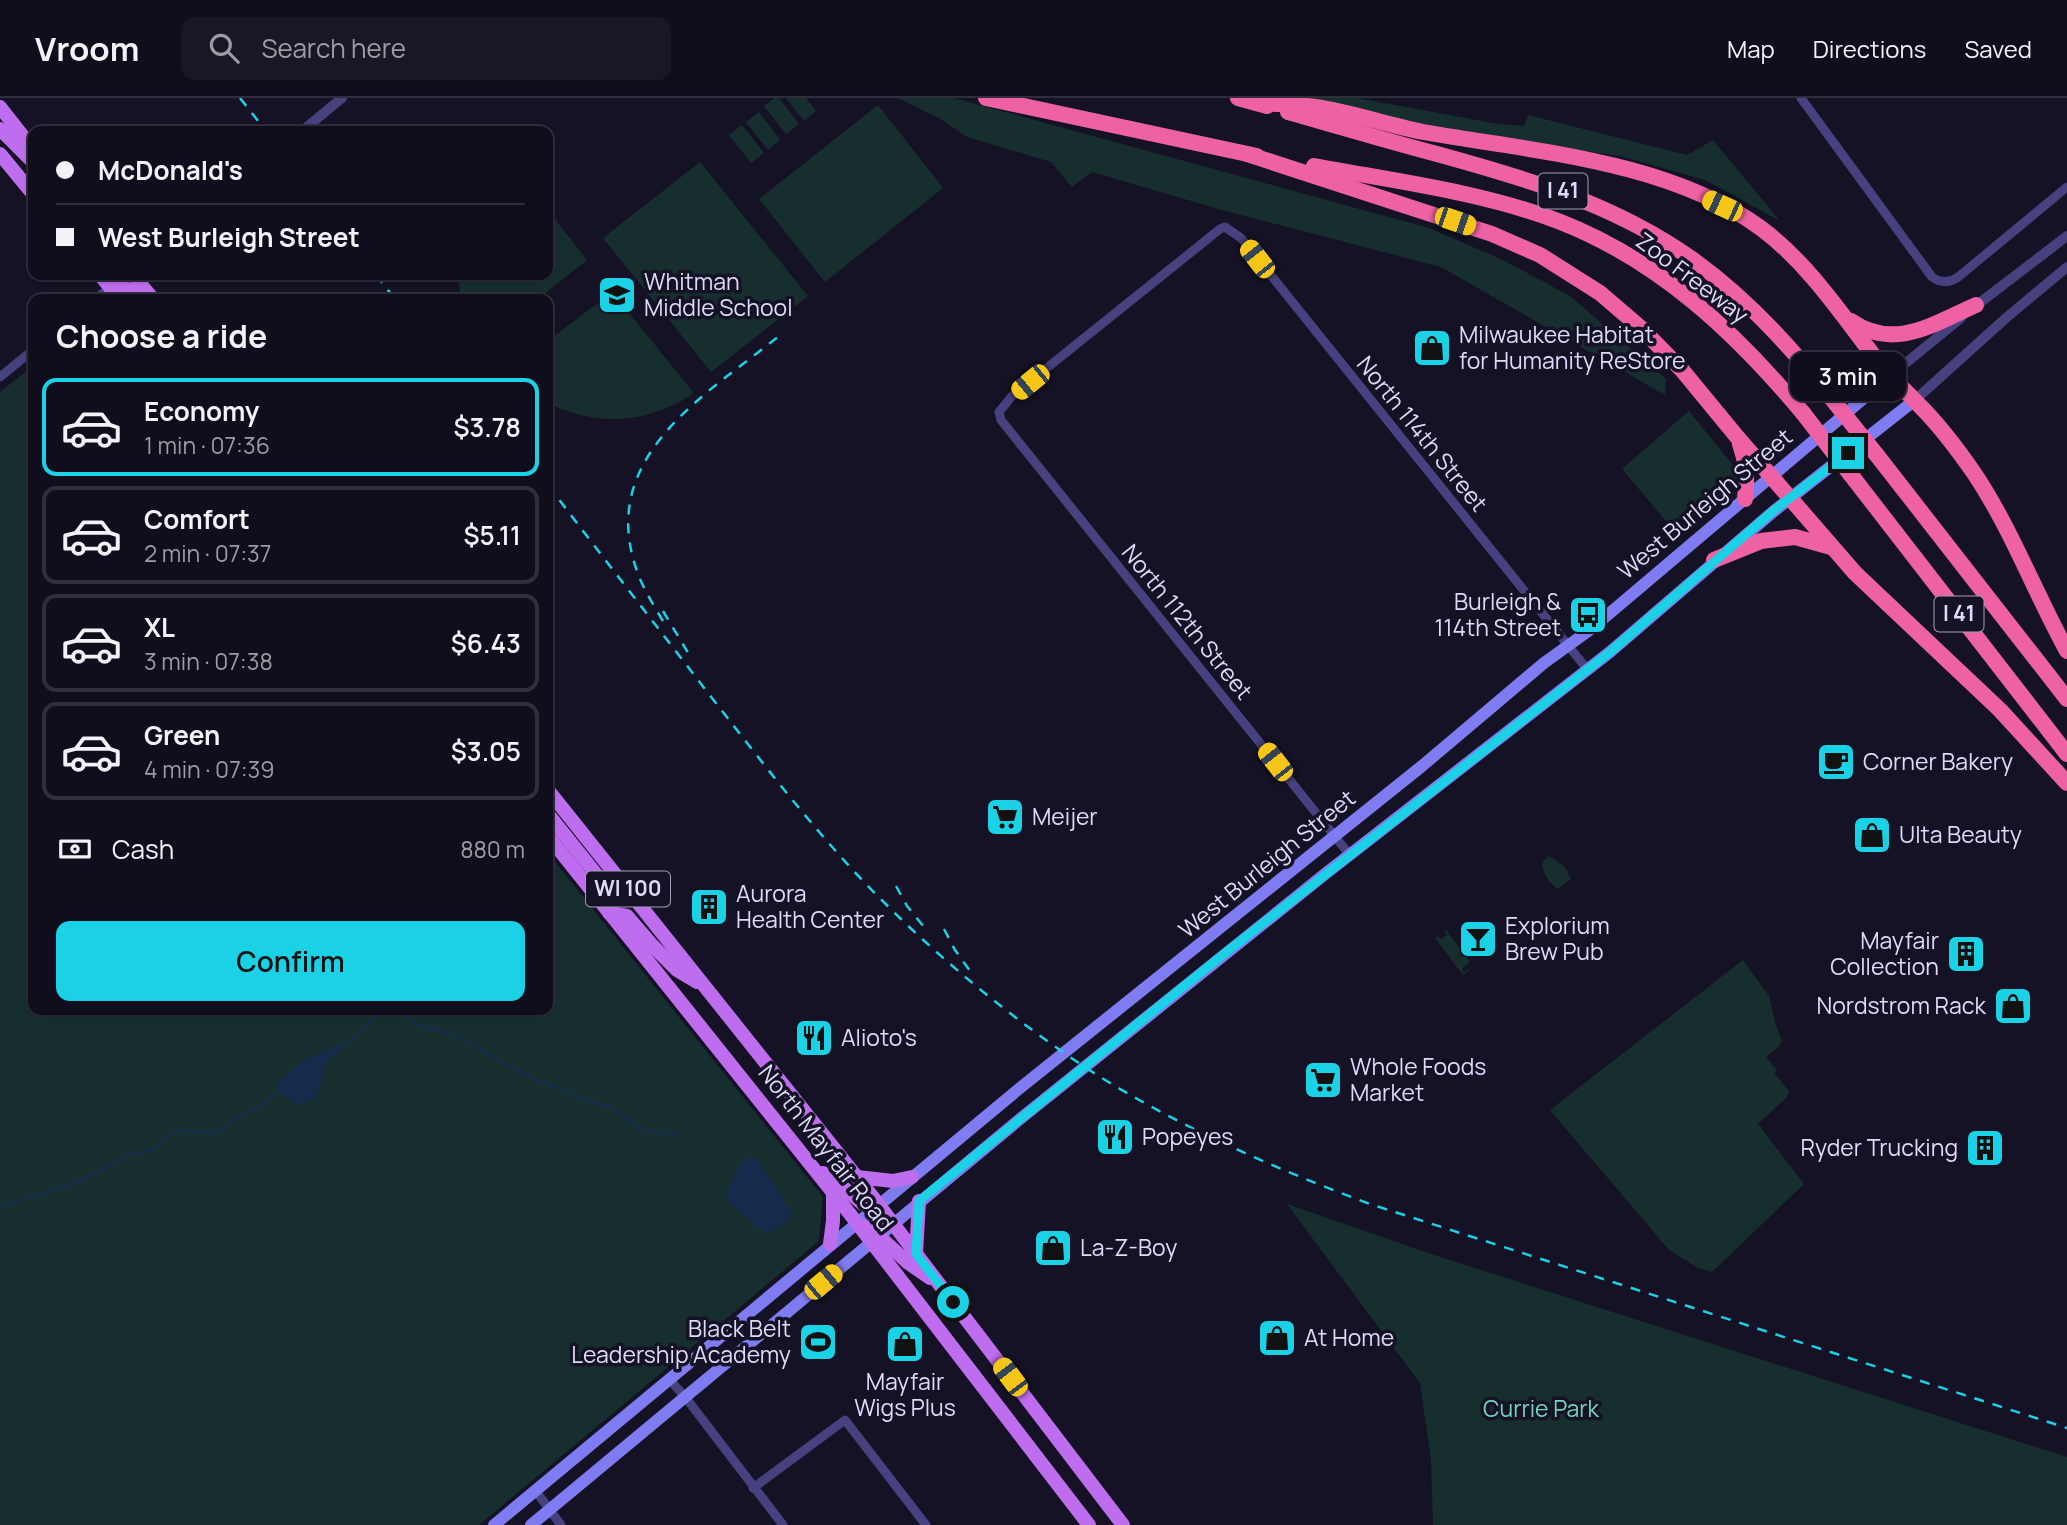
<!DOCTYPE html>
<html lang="en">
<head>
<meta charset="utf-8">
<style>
	:root { --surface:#100e1c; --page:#191725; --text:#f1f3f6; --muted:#9c9ca3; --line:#302e3b; --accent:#1bd1e6 }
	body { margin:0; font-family:Manrope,sans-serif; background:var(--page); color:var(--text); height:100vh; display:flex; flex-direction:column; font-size:26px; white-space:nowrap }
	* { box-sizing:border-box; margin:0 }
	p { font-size:23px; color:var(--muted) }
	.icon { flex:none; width:38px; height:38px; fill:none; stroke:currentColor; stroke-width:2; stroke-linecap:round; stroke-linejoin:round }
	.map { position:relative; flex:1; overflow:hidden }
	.details { position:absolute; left:28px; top:196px; width:525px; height:721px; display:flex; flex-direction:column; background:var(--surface); border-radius:14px; box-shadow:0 2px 5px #0004,0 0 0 2px var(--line) }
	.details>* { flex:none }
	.banner { position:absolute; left:28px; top:28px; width:525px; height:154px; border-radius:14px; box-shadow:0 2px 5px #0004,0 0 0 2px var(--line); display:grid; align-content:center; height:154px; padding:0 28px; background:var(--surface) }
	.end { position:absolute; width:32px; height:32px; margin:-16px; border:9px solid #1bd1e6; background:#111; box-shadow:0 0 0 4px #111 }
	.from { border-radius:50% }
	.bubble { position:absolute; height:49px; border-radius:14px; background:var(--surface); box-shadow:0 2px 5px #0004,0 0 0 2px var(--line); font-size:23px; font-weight:600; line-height:49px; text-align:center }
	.car { position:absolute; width:21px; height:42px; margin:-21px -10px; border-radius:9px; box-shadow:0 0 5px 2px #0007; background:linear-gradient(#f5c518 24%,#345 0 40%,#f5c518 0 76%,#345 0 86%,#f5c518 0) }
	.banner b { display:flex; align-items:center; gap:24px; height:66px; font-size:26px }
	.banner b+b { border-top:2px solid var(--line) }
	.banner i { width:18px; height:18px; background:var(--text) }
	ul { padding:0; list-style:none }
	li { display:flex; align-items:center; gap:21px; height:98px; margin:0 14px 10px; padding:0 14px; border:4px solid var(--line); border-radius:14px }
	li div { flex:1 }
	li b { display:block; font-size:26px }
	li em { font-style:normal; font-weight:600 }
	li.on { border-color:var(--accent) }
	li>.icon { width:63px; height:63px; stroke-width:1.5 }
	h2 { padding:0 28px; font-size:32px; line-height:84px }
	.pay { display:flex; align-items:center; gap:18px; height:77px; padding:0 28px; font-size:26px }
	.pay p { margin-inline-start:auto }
	.primary-button { display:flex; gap:14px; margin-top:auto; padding:14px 28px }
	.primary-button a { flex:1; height:80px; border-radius:14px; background:var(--accent); color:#111; font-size:28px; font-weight:600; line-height:80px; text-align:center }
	header { display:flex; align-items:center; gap:42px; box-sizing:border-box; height:98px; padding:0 35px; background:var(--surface); border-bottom:2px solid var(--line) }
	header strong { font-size:33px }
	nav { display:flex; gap:38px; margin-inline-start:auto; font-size:24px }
	.search { width:490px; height:63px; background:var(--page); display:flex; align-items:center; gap:18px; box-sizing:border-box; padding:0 24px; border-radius:14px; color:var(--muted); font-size:26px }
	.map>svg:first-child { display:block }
	.green { fill:#162f2e }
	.water { fill:#162b4b }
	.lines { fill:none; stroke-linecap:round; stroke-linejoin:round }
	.stream { stroke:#162b4b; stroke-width:2.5 }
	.minor { stroke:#45427f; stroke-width:9 }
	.tertiary { stroke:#45427f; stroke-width:10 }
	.secondary { stroke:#7f7cf1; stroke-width:12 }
	.primary { stroke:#bf6def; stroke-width:14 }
	.motorway { stroke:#ee62a5; stroke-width:16 }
	.rail { stroke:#1bd1e6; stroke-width:2.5; stroke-dasharray:10 9; stroke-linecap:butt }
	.motorway-bridge { stroke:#ee62a5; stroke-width:16 }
	.route { stroke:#1bd1e6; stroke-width:9 }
	.labels { text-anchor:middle; stroke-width:7; stroke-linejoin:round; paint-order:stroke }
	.shield { fill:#151225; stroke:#a29ebb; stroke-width:2 }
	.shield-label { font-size:21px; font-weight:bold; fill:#dedafb }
	.street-label { font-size:23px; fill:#dedafb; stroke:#151225 }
	.poi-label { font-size:23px; fill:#dedafb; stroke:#151225; text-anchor:start }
	.park-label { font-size:23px; fill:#6ed4ba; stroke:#151225 }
</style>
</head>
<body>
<header>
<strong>Vroom</strong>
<div class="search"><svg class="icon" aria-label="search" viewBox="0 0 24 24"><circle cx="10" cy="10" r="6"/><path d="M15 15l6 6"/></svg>Search here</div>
<nav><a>Map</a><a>Directions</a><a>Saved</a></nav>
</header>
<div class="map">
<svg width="2067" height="1427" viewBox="0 0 2067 1427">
	<rect width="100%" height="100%" fill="#151225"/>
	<g class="green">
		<path d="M 775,0 L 779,0 L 799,26 L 786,36 L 764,8 Z"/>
		<path d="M 786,0 L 806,0 L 816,13 L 804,23 Z"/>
		<path d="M 898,0 L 954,0 L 1429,130 L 1503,162 L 1570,198 L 1666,281 L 1665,297 L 1441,169 L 1222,112 L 1092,74 L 1072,89 L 1051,64 L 967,39 L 941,21 Z"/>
		<path d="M 1275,0 L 1357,0 L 1498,26 L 1524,28 L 1528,17 L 1687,57 L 1713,42 L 1780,123 L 1705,82 L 1620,58 L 1501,42 Z"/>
		<path d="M 878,7 L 943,90 L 825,184 L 759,101 Z"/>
		<path d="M 759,14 L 780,42 L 768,52 L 746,24 Z"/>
		<path d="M 742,27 L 764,55 L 751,65 L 729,37 Z"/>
		<path d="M 700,64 L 808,198 L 711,274 L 603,140 Z"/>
		<path d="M 548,112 L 587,162 L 538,201 L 462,201 L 457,177 L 548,177 Z"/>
		<path d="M 612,194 L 693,294 L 691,297 C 646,326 596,329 548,305 L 548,243 Z"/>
		<path d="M 33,268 L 33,912 L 548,912 L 548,755 L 823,1099 L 819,1143 L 479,1427 L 0,1427 L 0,294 Z"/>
		<path d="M 1689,313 L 1740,376 L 1737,384 L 1677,436 L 1622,371 Z"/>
		<path d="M 1549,758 L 1564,768 L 1571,781 L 1558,791 C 1548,785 1543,775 1542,764 Z"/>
		<path d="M 1446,832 L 1462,853 L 1454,861 L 1463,854 L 1470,864 L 1462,871 L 1464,874 L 1474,868 L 1463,877 L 1435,840 L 1438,838 L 1441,841 L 1447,837 L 1444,833 Z"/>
		<path d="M 1743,862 L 1769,898 L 1776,928 L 1782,942 L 1779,948 L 1766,959 L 1777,972 L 1774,975 L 1789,993 L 1786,1000 L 1758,1026 L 1804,1086 L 1712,1174 L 1698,1170 L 1669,1152 L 1550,1012 Z"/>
		<path d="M 1287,1106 L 1434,1157 L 2067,1359 L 2067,1427 L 1433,1427 L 1431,1362 L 1420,1285 Z"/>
	</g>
	<g class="water">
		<path d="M 337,947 L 340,947 L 342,953 C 337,956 331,959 328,963 C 315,978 331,1003 296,1006 L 278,994 L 276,987 L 278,984 L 301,964 Z"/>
		<path d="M 749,1058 L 758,1062 L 792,1115 L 785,1127 L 767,1134 L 756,1129 L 726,1101 C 730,1083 735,1071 749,1058 Z"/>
	</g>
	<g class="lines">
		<g class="stream">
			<path d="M 343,949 L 365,931 L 373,921 L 381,916 L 400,916 L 419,927 L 451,936 L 533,980 L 594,1005 L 610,1008 L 635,1027 L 649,1033 L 677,1036"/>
			<path d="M 0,1108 L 63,1089 L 89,1079 L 131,1056 L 155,1052 L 168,1038 L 175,1034 L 182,1032 L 215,1035 L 240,1018 L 256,1011 L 278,994"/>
		</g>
		<g class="minor">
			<path d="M 1801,0 L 1932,179 C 1940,185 1948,185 1957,180 L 2067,89"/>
			<path d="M 95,201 L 110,190"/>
			<path d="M 0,279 L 33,252"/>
			<path d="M 1349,756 L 1001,322 L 999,314 L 1012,298 L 1220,131 L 1225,129 L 1241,140 L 1587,571"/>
			<path d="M 669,1281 L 686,1300 L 783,1427"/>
			<path d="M 753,1390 L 845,1322 L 926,1427"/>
			<path d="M 535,1392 L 561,1427"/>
		</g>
		<g class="tertiary">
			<path d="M 302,33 L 342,0"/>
			<path d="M 110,190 L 126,177"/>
			<path d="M 1973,210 L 2067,138"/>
			<path d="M 1890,278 L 1961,220"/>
			<path d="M 1915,302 L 2006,220 L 2067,169"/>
		</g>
		<g class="secondary">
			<path d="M 494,1427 L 1020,990 L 1422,668 L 1544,565 L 1591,531 L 1890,278"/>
			<path d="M 531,1427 L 1020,1021 L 1325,776 L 1610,554 L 1774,413 L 1915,302"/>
		</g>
		<g class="primary">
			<path d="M 0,9 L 33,51"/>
			<path d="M 0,31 L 33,64"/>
			<path d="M 0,56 L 33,96"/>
			<path d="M 100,177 L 120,201"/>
			<path d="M 133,177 L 153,201"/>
			<path d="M 110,190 L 127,191 L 138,201"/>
			<path d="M 548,692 L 872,1098 L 1123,1427"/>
			<path d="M 548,716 L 608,791 L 616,796 L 633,798"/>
			<path d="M 548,738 L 850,1116 L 1089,1427"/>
			<path d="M 609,815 L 627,818 L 652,847 L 677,872 L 697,884"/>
			<path d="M 823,1075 L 844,1090 L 879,1120 L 887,1123"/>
			<path d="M 857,1079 L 893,1083 L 912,1079"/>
			<path d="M 864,1128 L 878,1137 L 907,1164 L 930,1180"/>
			<path d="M 830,1146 L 833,1123 L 833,1095"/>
			<path d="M 916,1156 L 919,1103"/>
		</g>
		<g class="motorway">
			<path d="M 986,0 L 1257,58"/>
			<path d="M 1238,0 L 1267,8"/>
			<path d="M 1257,5 C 1276,6 1296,6 1315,9 C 1351,14 1387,27 1423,34 C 1532,53 1670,63 1762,131 C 1810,167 1844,220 1880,266 C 1893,282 1907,294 1921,309 C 1940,328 1958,352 1974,375 C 2011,430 2035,495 2067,553"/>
			<path d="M 1288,14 C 1338,28 1387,43 1437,56 C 1528,81 1614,106 1692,161 C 1745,199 1788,245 1828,296"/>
			<path d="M 1247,56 L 1492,136 L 1540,157 L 1600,195 L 1642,231 L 1682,272 L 1738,340 L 1855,475 L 2000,612 L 2067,685"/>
			<path d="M 1314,68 C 1394,83 1482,94 1558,123 C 1659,162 1735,234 1803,315"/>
			<path d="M 1851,223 C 1895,253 1933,226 1976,207"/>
			<path d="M 1740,346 C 1747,365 1747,380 1745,401"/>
			<path d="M 1876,356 L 2067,601"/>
			<path d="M 1851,377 L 2067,656"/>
			<path d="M 1714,462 L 1761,443 L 1795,439 L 1831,449"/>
		</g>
		<g class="rail">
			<path d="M 240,0 L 266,33"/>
			<path d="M 376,177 L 395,201"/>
			<path d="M 548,387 C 601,457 655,526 708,595 C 759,660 808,725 865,785 C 933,856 1015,924 1097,977 C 1182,1030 1276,1071 1370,1106 L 2067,1330"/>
			<path d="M 663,513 L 690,558"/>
			<path d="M 663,523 C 654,508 644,492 638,476 C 595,360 703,299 779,238"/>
			<path d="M 896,788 L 907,808 L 928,834"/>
			<path d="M 944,831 L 955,852 L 970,873"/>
		</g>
		<g class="motorway-bridge">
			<path d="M 1828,296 L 1876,356"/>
			<path d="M 1803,315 L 1851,377"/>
		</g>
	</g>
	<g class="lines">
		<path class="route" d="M 953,1204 L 916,1156 L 919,1103 L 1220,859 L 1610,554 L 1773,413 L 1848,355"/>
	</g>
	<defs>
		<symbol id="school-square" viewBox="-11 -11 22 22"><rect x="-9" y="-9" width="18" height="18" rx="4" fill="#1bd1e6" stroke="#151225"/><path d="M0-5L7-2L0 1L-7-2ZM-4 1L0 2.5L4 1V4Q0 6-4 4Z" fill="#111"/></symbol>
		<symbol id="shop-square" viewBox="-11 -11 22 22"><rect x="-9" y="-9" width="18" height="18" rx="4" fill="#1bd1e6" stroke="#151225"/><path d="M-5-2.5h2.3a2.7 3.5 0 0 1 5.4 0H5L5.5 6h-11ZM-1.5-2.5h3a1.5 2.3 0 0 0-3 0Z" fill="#111"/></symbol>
		<symbol id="bus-square" viewBox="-11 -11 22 22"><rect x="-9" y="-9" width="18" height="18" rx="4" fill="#1bd1e6" stroke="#151225"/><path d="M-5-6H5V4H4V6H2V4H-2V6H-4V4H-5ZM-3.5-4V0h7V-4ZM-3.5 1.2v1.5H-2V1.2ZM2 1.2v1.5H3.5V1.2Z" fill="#111"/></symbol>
		<symbol id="cafe-square" viewBox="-11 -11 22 22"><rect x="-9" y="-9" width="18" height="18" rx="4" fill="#1bd1e6" stroke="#151225"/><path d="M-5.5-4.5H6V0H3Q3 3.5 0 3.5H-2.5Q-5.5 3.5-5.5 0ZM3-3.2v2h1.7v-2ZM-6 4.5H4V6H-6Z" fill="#111"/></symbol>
		<symbol id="supermarket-square" viewBox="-11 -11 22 22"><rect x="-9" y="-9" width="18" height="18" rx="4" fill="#1bd1e6" stroke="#151225"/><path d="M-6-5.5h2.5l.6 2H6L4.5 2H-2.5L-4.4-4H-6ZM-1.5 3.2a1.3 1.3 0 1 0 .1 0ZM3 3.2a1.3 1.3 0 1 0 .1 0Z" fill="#111"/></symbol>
		<symbol id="building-square" viewBox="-11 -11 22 22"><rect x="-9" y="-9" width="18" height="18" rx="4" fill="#1bd1e6" stroke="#151225"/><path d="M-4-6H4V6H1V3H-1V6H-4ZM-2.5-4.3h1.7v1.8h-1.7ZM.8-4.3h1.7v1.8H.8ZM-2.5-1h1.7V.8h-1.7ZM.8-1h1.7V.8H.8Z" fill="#111"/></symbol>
		<symbol id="bar-square" viewBox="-11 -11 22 22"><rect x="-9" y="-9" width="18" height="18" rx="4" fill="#1bd1e6" stroke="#151225"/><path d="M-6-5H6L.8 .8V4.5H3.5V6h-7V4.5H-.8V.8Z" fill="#111"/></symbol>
		<symbol id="restaurant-square" viewBox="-11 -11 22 22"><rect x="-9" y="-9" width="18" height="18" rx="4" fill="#1bd1e6" stroke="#151225"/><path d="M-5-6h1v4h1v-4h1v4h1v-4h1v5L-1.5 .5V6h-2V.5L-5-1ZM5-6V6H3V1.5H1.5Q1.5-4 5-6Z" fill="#111"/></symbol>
		<symbol id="stadium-square" viewBox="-11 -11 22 22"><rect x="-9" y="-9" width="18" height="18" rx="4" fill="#1bd1e6" stroke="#151225"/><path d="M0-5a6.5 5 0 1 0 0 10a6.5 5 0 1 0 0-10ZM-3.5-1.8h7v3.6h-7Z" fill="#111"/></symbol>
	</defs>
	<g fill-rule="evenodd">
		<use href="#school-square" x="595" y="175" width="44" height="44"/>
		<use href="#shop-square" x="1410" y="228" width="44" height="44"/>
		<use href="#bus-square" x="1566" y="495" width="44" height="44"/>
		<use href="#cafe-square" x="1814" y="642" width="44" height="44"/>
		<use href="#supermarket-square" x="983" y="697" width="44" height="44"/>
		<use href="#shop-square" x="1850" y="715" width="44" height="44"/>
		<use href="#building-square" x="687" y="787" width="44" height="44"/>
		<use href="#bar-square" x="1456" y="819" width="44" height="44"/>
		<use href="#building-square" x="1944" y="834" width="44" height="44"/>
		<use href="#shop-square" x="1991" y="886" width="44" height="44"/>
		<use href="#restaurant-square" x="792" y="918" width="44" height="44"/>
		<use href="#supermarket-square" x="1301" y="960" width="44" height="44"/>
		<use href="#restaurant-square" x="1093" y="1017" width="44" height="44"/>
		<use href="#building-square" x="1963" y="1028" width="44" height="44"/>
		<use href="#shop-square" x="1031" y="1128" width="44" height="44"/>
		<use href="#shop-square" x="1255" y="1218" width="44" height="44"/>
		<use href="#stadium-square" x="796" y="1222" width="44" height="44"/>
		<use href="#shop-square" x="883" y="1224" width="44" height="44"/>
	</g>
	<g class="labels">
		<g class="shield">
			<rect x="1538.5" y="75.5" width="49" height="35" rx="5"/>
			<rect x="1934.5" y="498.5" width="49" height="35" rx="5"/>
			<rect x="586" y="773.5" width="84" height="35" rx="5"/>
		</g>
		<g class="shield-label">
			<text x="1563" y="100">I 41</text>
			<text x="1959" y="523">I 41</text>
			<text x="628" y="798">WI 100</text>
		</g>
		<g class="street-label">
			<text transform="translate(1692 180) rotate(37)" y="8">Zoo Freeway</text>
			<text transform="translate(1422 336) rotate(51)" y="8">North 114th Street</text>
			<text transform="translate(1705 406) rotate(-40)" y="8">West Burleigh Street</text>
			<text transform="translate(1187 524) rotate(51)" y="8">North 112th Street</text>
			<text transform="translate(1267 766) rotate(-39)" y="8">West Burleigh Street</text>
			<text transform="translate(826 1050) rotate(52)" y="8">North Mayfair Road</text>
		</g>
		<g class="poi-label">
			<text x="644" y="192">Whitman<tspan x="644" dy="26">Middle School</tspan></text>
			<text x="1459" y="245">Milwaukee Habitat<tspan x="1459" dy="26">for Humanity ReStore</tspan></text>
			<text x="1561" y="512" text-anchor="end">Burleigh &amp;<tspan x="1561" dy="26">114th Street</tspan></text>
			<text x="1863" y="672">Corner Bakery</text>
			<text x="1032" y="727">Meijer</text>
			<text x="1899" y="745">Ulta Beauty</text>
			<text x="736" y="804">Aurora<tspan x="736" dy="26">Health Center</tspan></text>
			<text x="1505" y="836">Explorium<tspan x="1505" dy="26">Brew Pub</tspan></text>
			<text x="1939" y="851" text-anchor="end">Mayfair<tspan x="1939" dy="26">Collection</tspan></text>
			<text x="1986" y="916" text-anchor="end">Nordstrom Rack</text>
			<text x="841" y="948">Alioto's</text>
			<text x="1350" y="977">Whole Foods<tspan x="1350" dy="26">Market</tspan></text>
			<text x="1142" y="1047">Popeyes</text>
			<text x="1958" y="1058" text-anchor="end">Ryder Trucking</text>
			<text x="1080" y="1158">La-Z-Boy</text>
			<text x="791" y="1239" text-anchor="end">Black Belt<tspan x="791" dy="26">Leadership Academy</tspan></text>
			<text x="1304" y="1248">At Home</text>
			<text x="905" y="1292" text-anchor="middle">Mayfair<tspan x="905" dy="26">Wigs Plus</tspan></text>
		</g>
		<g class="park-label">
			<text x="1541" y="1319">Currie Park</text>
		</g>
	</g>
</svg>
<i class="end from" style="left:953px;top:1204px"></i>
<i class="end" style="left:1848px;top:355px"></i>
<div class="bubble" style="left:1790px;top:254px;width:116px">3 min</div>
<i class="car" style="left:1722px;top:108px;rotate:295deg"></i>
<i class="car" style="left:1455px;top:123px;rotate:109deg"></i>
<i class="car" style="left:1257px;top:161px;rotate:322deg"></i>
<i class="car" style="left:1030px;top:284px;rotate:231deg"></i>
<i class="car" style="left:1275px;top:664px;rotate:322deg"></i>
<i class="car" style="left:823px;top:1184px;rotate:50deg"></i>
<i class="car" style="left:1010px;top:1279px;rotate:323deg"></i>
<div class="banner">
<b><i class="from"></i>McDonald's</b>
<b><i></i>West Burleigh Street</b>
</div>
<section class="details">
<h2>Choose a ride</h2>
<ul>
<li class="on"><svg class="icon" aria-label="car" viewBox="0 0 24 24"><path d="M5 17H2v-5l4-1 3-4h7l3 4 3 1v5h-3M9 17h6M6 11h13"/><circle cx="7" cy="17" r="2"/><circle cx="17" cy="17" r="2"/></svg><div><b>Economy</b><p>1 min · 07:36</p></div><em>$3.78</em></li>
<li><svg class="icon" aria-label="car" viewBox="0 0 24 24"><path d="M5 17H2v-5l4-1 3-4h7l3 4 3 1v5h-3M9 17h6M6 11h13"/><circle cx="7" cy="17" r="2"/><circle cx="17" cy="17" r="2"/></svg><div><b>Comfort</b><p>2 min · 07:37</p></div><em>$5.11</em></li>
<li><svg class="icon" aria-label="car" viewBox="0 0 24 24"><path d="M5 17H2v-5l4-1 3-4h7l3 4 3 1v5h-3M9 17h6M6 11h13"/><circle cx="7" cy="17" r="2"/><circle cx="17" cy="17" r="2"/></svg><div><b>XL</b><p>3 min · 07:38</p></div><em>$6.43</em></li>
<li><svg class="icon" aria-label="car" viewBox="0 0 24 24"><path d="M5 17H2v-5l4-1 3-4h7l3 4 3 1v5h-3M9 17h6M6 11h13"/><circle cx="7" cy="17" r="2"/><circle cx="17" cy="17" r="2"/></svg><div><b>Green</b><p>4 min · 07:39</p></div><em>$3.05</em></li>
</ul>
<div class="pay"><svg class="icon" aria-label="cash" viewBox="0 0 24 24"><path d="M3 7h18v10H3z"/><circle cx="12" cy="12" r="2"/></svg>Cash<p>880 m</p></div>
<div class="primary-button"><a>Confirm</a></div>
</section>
</div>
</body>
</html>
